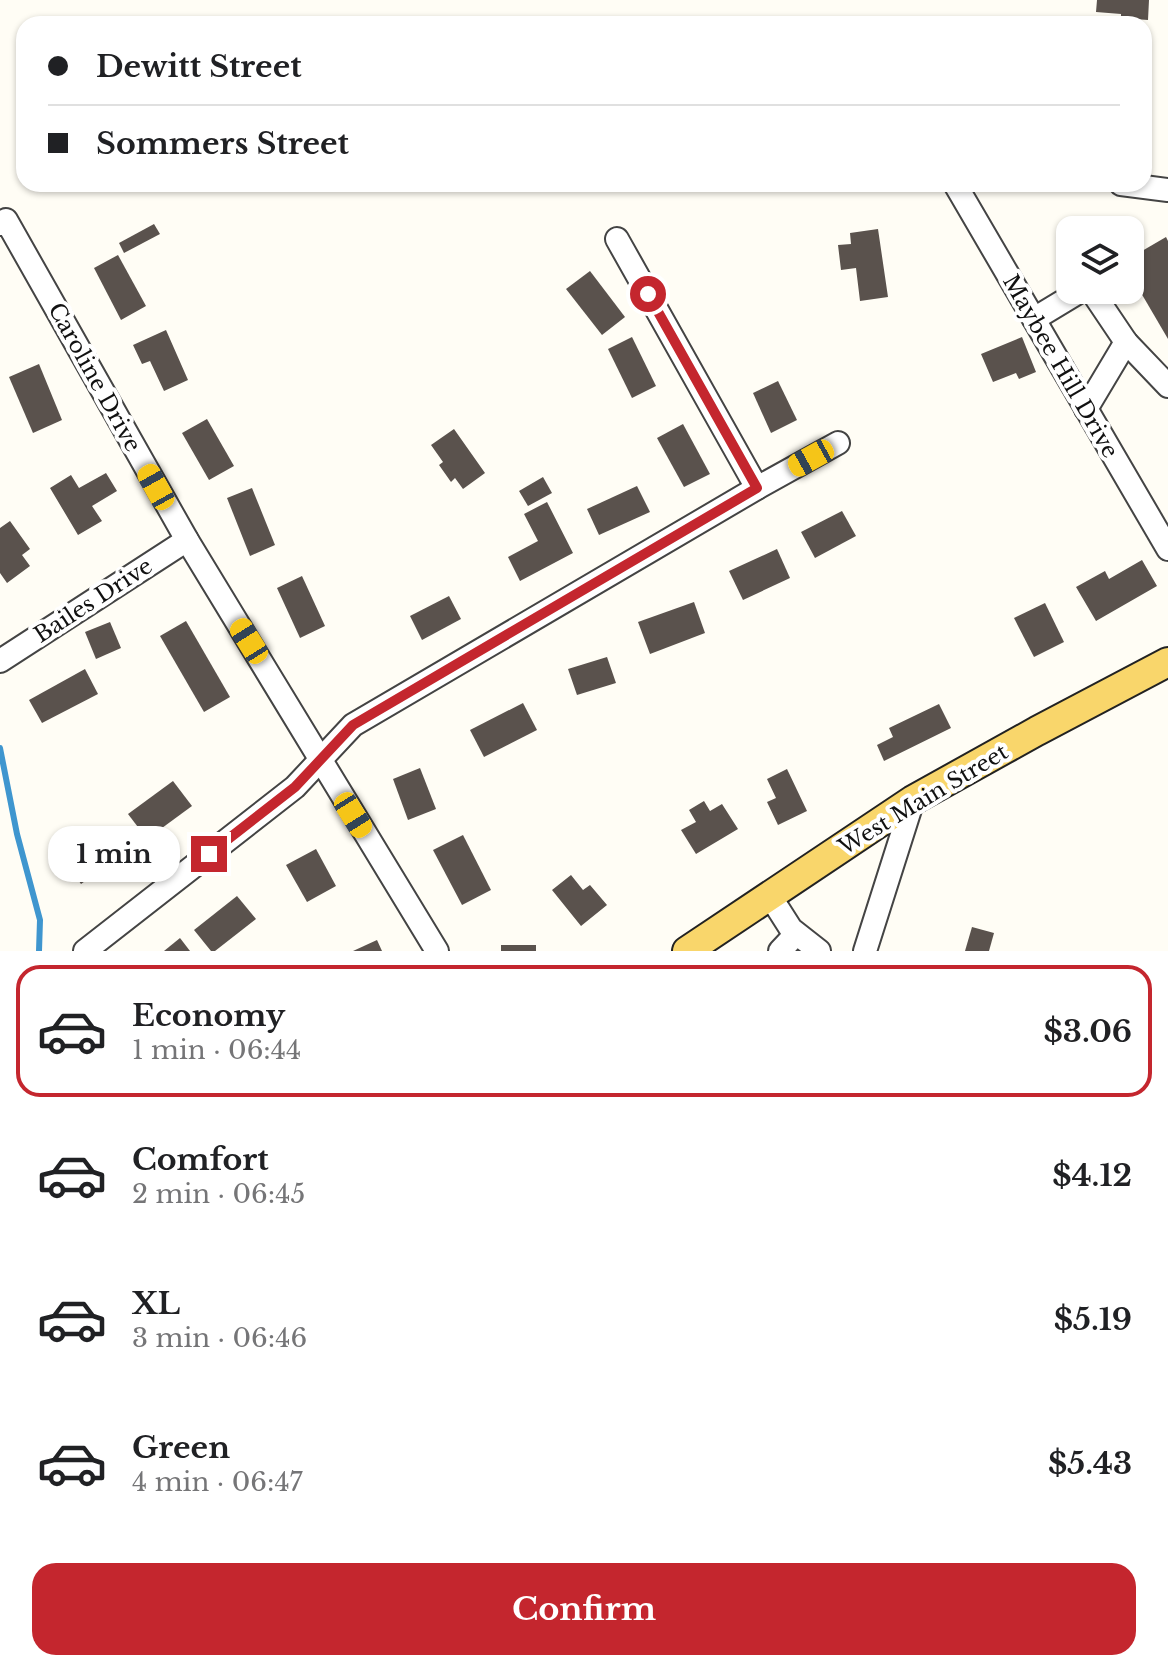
<!DOCTYPE html>
<html lang="en">
<head>
<meta charset="utf-8">
<style>
	:root { --surface:#fff; --page:#f6f6f6; --text:#202124; --muted:#757577; --line:#e0e0e0; --accent:#c4262e }
	body { margin:0; font-family:"Libre Baskerville",serif; background:var(--page); color:var(--text); height:100vh; display:flex; flex-direction:column; font-size:30px; white-space:nowrap }
	* { box-sizing:border-box; margin:0 }
	p { font-size:26px; color:var(--muted) }
	.icon { flex:none; width:44px; height:44px; fill:none; stroke:currentColor; stroke-width:2; stroke-linecap:round; stroke-linejoin:round }
	.map { position:relative; height:951px; overflow:hidden }
	.details { display:flex; flex-direction:column; background:var(--surface); flex:1 }
	.details>* { flex:none }
	.banner { position:absolute; left:16px; top:16px; width:1136px; height:176px; border-radius:24px; box-shadow:0 2px 6px #0004; display:grid; align-content:center; height:176px; padding:0 32px; background:var(--surface) }
	.tools { position:absolute; left:1056px; top:216px; display:grid; gap:16px }
	.tools a { display:grid; place-items:center; width:88px; height:88px; border-radius:16px; background:var(--surface); box-shadow:0 2px 6px #0004; font-size:40px }
	.end { position:absolute; width:36px; height:36px; margin:-18px; border:10px solid #c4262e; background:#fff; box-shadow:0 0 0 4px #fff }
	.from { border-radius:50% }
	.bubble { position:absolute; height:56px; border-radius:24px; background:var(--surface); box-shadow:0 2px 6px #0004; font-size:26px; font-weight:700; line-height:56px; text-align:center }
	.car { position:absolute; width:24px; height:48px; margin:-24px -12px; border-radius:10px; box-shadow:0 0 6px 2px #0007; background:linear-gradient(#f5c518 24%,#345 0 40%,#f5c518 0 76%,#345 0 86%,#f5c518 0) }
	.banner b { display:flex; align-items:center; gap:28px; height:76px; font-size:30px }
	.banner b+b { border-top:2px solid var(--line) }
	.banner i { width:20px; height:20px; background:var(--text) }
	ul { padding:14px 0 0; list-style:none }
	li { display:flex; align-items:center; gap:24px; height:132px; margin:0 16px 12px; padding:0 16px; border:4px solid transparent; border-radius:24px }
	li div { flex:1 }
	li b { display:block; font-size:30px }
	li em { font-style:normal; font-weight:700 }
	li.current { border-color:var(--accent) }
	li>.icon { width:72px; height:72px; stroke-width:1.5 }
	.action { display:flex; gap:16px; margin-top:auto; padding:16px 32px }
	.action a { flex:1; height:92px; border-radius:24px; background:var(--accent); color:#fff; font-size:32px; font-weight:700; line-height:92px; text-align:center }
	.map>svg:first-child { display:block }
	.lines { fill:none; stroke-linecap:round; stroke-linejoin:round }
	.stream { stroke:#3f96cf; stroke-width:6 }
	.building { fill:#5a524d }
	.minor-casing { stroke:#444; stroke-width:26 }
	.major-casing { stroke:#222; stroke-width:32 }
	.minor { stroke:#fff; stroke-width:22 }
	.major { stroke:#f9d66b; stroke-width:28 }
	.route { stroke:#c4262e; stroke-width:10 }
	.labels { text-anchor:middle; stroke-width:8; stroke-linejoin:round; paint-order:stroke }
	.street-label { font-size:22px; fill:#111; stroke:#fff }
</style>
</head>
<body>
<div class="map">
<svg width="1168" height="951" viewBox="0 0 1168 951">
	<rect width="100%" height="100%" fill="#fffdf5"/>
	<g class="lines">
		<path class="stream" d="M 0,748 L 17,834 L 40,920 L 39,951"/>
	</g>
	<g class="building">
		<path d="M 1097,0 L 1149,0 L 1148,20 L 1121,18 L 1121,14 L 1096,12 Z"/>
		<path d="M 154,224 L 160,234 L 124,253 L 119,243 Z"/>
		<path d="M 878,229 L 888,297 L 860,301 L 856,268 L 841,270 L 838,245 L 851,244 L 850,233 Z"/>
		<path d="M 1166,237 L 1168,241 L 1168,339 L 1130,274 L 1130,258 Z"/>
		<path d="M 118,255 L 146,306 L 121,320 L 94,268 Z"/>
		<path d="M 590,271 L 625,317 L 602,335 L 566,289 Z"/>
		<path d="M 166,330 L 188,380 L 164,391 L 150,361 L 142,364 L 133,345 Z"/>
		<path d="M 632,337 L 656,386 L 632,398 L 608,349 Z"/>
		<path d="M 1022,337 L 1036,372 L 1019,379 L 1016,373 L 993,382 L 981,354 Z"/>
		<path d="M 39,364 L 62,420 L 33,433 L 9,377 Z"/>
		<path d="M 778,381 L 797,420 L 771,433 L 753,393 Z"/>
		<path d="M 207,419 L 234,466 L 209,480 L 182,433 Z"/>
		<path d="M 683,424 L 710,474 L 684,487 L 657,438 Z"/>
		<path d="M 454,429 L 485,473 L 463,489 L 455,478 L 451,482 L 439,465 L 443,462 L 431,445 Z"/>
		<path d="M 106,473 L 117,491 L 92,506 L 102,521 L 78,535 L 50,488 L 71,475 L 79,488 Z"/>
		<path d="M 543,477 L 552,493 L 528,506 L 519,491 Z"/>
		<path d="M 637,486 L 650,512 L 599,535 L 587,509 Z"/>
		<path d="M 252,488 L 275,545 L 250,556 L 227,498 Z"/>
		<path d="M 547,502 L 573,553 L 520,581 L 508,557 L 538,541 L 524,514 Z"/>
		<path d="M 842,511 L 856,536 L 815,558 L 801,532 Z"/>
		<path d="M 10,521 L 30,549 L 22,555 L 30,566 L 7,583 L 0,573 L 0,528 Z"/>
		<path d="M 777,549 L 790,578 L 743,600 L 729,571 Z"/>
		<path d="M 1142,560 L 1157,586 L 1096,621 L 1076,587 L 1105,571 L 1109,579 Z"/>
		<path d="M 302,576 L 325,626 L 300,638 L 277,588 Z"/>
		<path d="M 449,596 L 461,619 L 422,640 L 410,616 Z"/>
		<path d="M 694,602 L 705,633 L 650,654 L 638,622 Z"/>
		<path d="M 1045,603 L 1064,642 L 1034,657 L 1014,618 Z"/>
		<path d="M 186,621 L 230,697 L 204,712 L 160,636 Z"/>
		<path d="M 110,622 L 121,648 L 96,659 L 85,632 Z"/>
		<path d="M 607,657 L 616,683 L 577,695 L 568,669 Z"/>
		<path d="M 85,669 L 98,694 L 42,723 L 29,700 Z"/>
		<path d="M 523,703 L 537,730 L 484,757 L 470,730 Z"/>
		<path d="M 939,704 L 951,728 L 884,761 L 877,745 L 893,737 L 889,728 Z"/>
		<path d="M 420,768 L 436,809 L 408,820 L 393,779 Z"/>
		<path d="M 787,769 L 807,811 L 778,825 L 767,802 L 776,798 L 767,779 Z"/>
		<path d="M 173,781 L 192,806 L 147,839 L 128,814 Z"/>
		<path d="M 704,801 L 710,811 L 722,804 L 738,829 L 696,854 L 681,830 L 696,822 L 689,810 Z"/>
		<path d="M 108,832 L 123,854 L 81,884 L 66,862 Z"/>
		<path d="M 463,835 L 491,890 L 462,905 L 433,850 Z"/>
		<path d="M 316,849 L 336,886 L 307,902 L 286,865 Z"/>
		<path d="M 571,875 L 583,890 L 590,885 L 607,905 L 581,926 L 552,890 Z"/>
		<path d="M 237,896 L 256,919 L 215,951 L 211,951 L 194,930 Z"/>
		<path d="M 972,927 L 994,933 L 989,951 L 965,951 Z"/>
		<path d="M 180,938 L 190,951 L 164,951 Z"/>
		<path d="M 377,940 L 382,951 L 353,951 Z"/>
		<rect x="501" y="945" width="35" height="6"/>
	</g>
	<g class="lines">
		<defs>
			<g id="minor">
				<path d="M 955,184 L 1168,549"/>
				<path d="M 1121,184 L 1168,190"/>
				<path d="M 0,224 L 6,220 L 187,540 L 437,951"/>
				<path d="M 617,239 L 757,488"/>
				<path d="M 1091,290 L 1126,342 L 1168,386"/>
				<path d="M 1034,319 L 1082,290"/>
				<path d="M 1086,409 L 1126,342"/>
				<path d="M 0,661 L 187,540"/>
				<path d="M 770,896 L 791,929 L 819,951"/>
				<path d="M 85,951 L 295,787 L 353,725 L 757,488 L 838,443"/>
				<path d="M 780,951 L 796,934"/>
				<path d="M 865,951 L 913,800"/>
			</g>
			<path id="major" d="M 687,951 L 913,800 L 1037,731 L 1168,662"/>
		</defs>
		<use href="#minor" class="minor-casing"/>
		<use href="#major" class="major-casing"/>
		<use href="#minor" class="minor"/>
		<use href="#major" class="major"/>
	</g>
	<g class="lines">
		<path class="route" d="M 209,854 L 295,787 L 353,725 L 757,488 L 648,294"/>
	</g>
	<g class="labels">
		<g class="street-label">
			<text transform="translate(1061 366) rotate(60)" y="8">Maybee Hill Drive</text>
			<text transform="translate(95 377) rotate(61)" y="8">Caroline Drive</text>
			<text transform="translate(93 600) rotate(-33)" y="8">Bailes Drive</text>
			<text transform="translate(923 799) rotate(-31)" y="8">West Main Street</text>
		</g>
	</g>
</svg>
<div class="tools">
<a><svg class="icon" aria-label="layers" viewBox="0 0 24 24"><path d="M12 4l9 5-9 5-9-5zM3 14l9 5 9-5"/></svg></a>
</div>
<i class="end from" style="left:648px;top:294px"></i>
<i class="end" style="left:209px;top:854px"></i>
<div class="bubble" style="left:48px;top:826px;width:132px">1 min</div>
<i class="car" style="left:811px;top:458px;rotate:241deg"></i>
<i class="car" style="left:156px;top:487px;rotate:331deg"></i>
<i class="car" style="left:249px;top:641px;rotate:328deg"></i>
<i class="car" style="left:353px;top:815px;rotate:148deg"></i>
<div class="banner">
<b><i class="from"></i>Dewitt Street</b>
<b><i></i>Sommers Street</b>
</div>
</div>
<section class="details">
<ul>
<li class="current"><svg class="icon" aria-label="car" viewBox="0 0 24 24"><path d="M5 17H2v-5l4-1 3-4h7l3 4 3 1v5h-3M9 17h6M6 11h13"/><circle cx="7" cy="17" r="2"/><circle cx="17" cy="17" r="2"/></svg><div><b>Economy</b><p>1 min · 06:44</p></div><em>$3.06</em></li>
<li><svg class="icon" aria-label="car" viewBox="0 0 24 24"><path d="M5 17H2v-5l4-1 3-4h7l3 4 3 1v5h-3M9 17h6M6 11h13"/><circle cx="7" cy="17" r="2"/><circle cx="17" cy="17" r="2"/></svg><div><b>Comfort</b><p>2 min · 06:45</p></div><em>$4.12</em></li>
<li><svg class="icon" aria-label="car" viewBox="0 0 24 24"><path d="M5 17H2v-5l4-1 3-4h7l3 4 3 1v5h-3M9 17h6M6 11h13"/><circle cx="7" cy="17" r="2"/><circle cx="17" cy="17" r="2"/></svg><div><b>XL</b><p>3 min · 06:46</p></div><em>$5.19</em></li>
<li><svg class="icon" aria-label="car" viewBox="0 0 24 24"><path d="M5 17H2v-5l4-1 3-4h7l3 4 3 1v5h-3M9 17h6M6 11h13"/><circle cx="7" cy="17" r="2"/><circle cx="17" cy="17" r="2"/></svg><div><b>Green</b><p>4 min · 06:47</p></div><em>$5.43</em></li>
</ul>
<div class="action"><a>Confirm</a></div>
</section>
</body>
</html>
